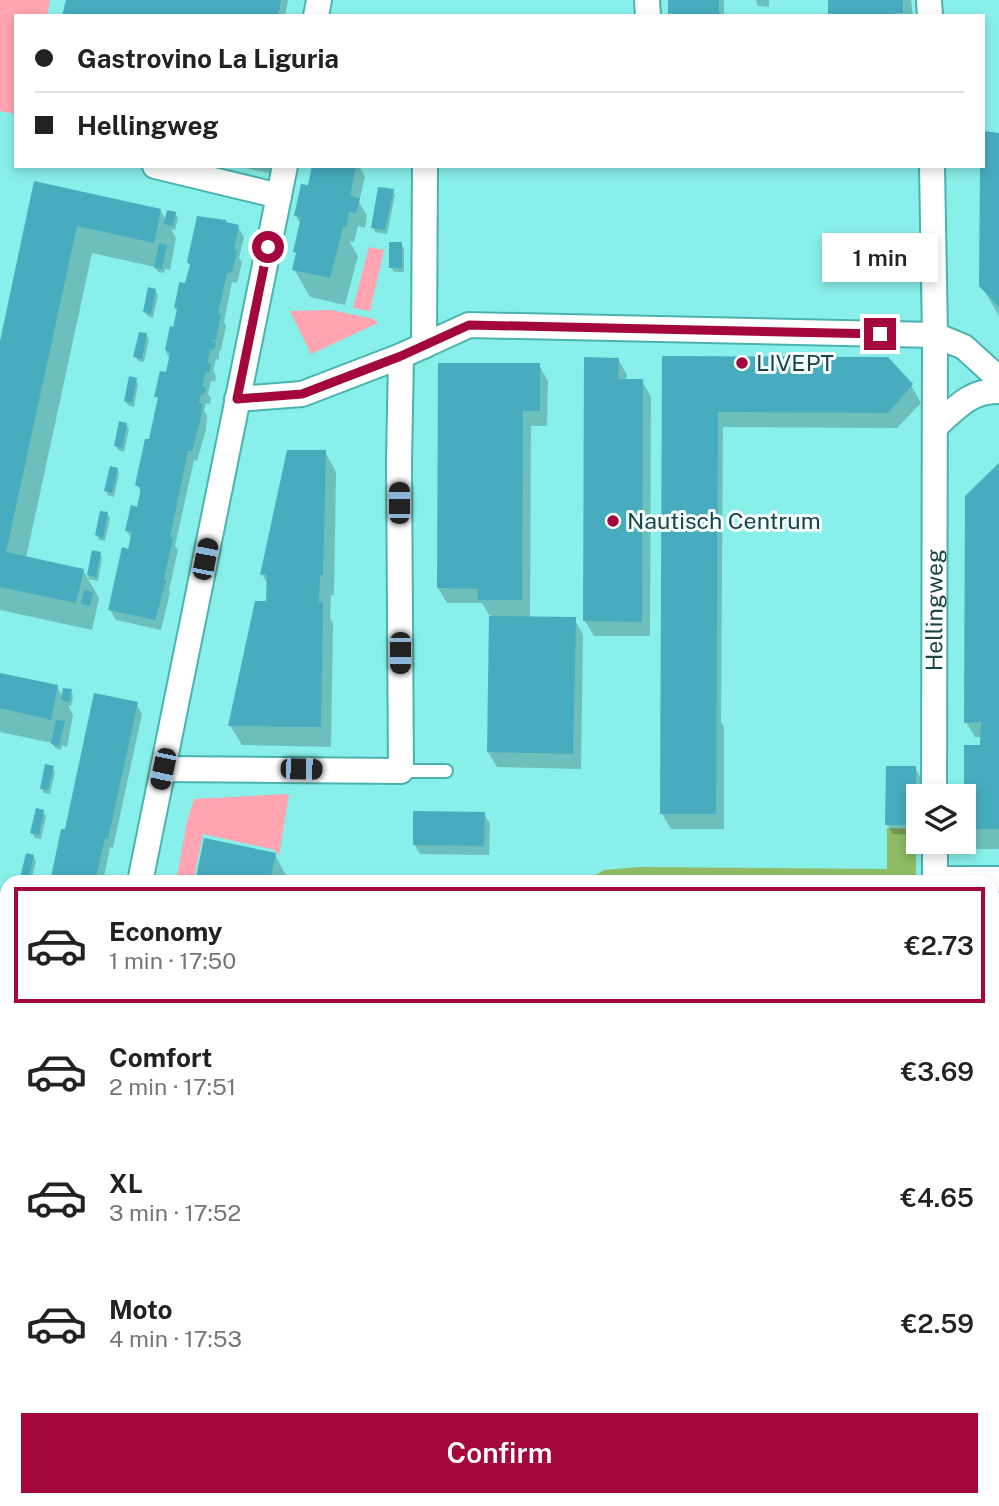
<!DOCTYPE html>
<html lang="en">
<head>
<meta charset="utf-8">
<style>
	:root { --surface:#fff; --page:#f2f2f2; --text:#222; --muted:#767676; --line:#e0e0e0; --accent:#a3073e }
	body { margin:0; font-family:"Public Sans",sans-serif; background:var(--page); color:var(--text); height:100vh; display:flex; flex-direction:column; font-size:26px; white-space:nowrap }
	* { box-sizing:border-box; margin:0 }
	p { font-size:23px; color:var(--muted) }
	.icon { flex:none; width:38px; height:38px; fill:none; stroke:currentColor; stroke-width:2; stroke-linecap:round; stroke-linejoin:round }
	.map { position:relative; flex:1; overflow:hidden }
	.details { position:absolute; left:0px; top:875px; width:999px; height:632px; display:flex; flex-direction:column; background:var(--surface); border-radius:21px 21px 0 0; box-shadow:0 4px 10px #0003 }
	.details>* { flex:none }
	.top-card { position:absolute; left:14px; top:14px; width:971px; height:154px; border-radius:0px; box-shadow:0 4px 10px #0003; display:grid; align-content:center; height:154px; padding:0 21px; background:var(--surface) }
	.tools { position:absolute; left:906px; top:784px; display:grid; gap:14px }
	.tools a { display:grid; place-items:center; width:70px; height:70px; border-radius:0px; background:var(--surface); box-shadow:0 4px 10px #0003; font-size:35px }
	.end { position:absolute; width:32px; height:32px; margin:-16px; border:9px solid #a3073e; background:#fff; box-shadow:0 0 0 4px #fff }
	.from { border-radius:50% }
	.bubble { position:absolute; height:49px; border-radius:0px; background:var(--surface); box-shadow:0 4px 10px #0003; font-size:23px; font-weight:600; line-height:49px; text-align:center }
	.car { position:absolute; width:21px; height:42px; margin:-21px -10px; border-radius:9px; box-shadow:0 0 5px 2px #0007; background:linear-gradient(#222 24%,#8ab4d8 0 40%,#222 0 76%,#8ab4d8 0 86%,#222 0) }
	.top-card b { display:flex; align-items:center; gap:24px; height:66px; font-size:26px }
	.top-card b+b { border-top:2px solid var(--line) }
	.top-card i { width:18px; height:18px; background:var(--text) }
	ul { padding:12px 0 0; list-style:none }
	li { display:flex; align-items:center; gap:21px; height:116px; margin:0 14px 10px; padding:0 7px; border:4px solid transparent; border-radius:0px }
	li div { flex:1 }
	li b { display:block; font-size:26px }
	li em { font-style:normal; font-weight:600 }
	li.active { border-color:var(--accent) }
	li>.icon { width:63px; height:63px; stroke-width:1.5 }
	.primary-button { display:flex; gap:14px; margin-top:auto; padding:14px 21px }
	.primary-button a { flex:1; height:80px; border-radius:0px; background:var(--accent); color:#fff; font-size:28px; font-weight:600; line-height:80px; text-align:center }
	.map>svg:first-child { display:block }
	.green { fill:#ffa4b0 }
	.water { fill:#8ebb64 }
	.shadow { fill:#0003 }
	.building { fill:#47acbe }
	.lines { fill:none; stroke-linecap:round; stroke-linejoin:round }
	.lane-casing { stroke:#4ab3ae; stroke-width:16 }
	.street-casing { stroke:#4ab3ae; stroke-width:28 }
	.lane { stroke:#fff; stroke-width:12 }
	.street { stroke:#fff; stroke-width:24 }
	.route { stroke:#a3073e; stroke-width:9 }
	.poi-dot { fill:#a3073e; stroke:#f4fdfd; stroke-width:2.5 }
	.labels { text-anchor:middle; stroke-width:6; stroke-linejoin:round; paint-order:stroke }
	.poi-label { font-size:23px; fill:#194543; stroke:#f4fdfd; text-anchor:start }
	.street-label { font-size:23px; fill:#194543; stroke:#f4fdfd }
</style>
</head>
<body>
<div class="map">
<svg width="999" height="1506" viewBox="0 0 999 1506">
	<rect width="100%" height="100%" fill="#89efea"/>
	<g class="green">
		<path d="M 0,0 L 50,0 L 47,16 L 16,16 L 16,114 L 0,111 Z"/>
		<path d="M 369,247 L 384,250 L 370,311 L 353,308 Z"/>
		<path d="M 331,310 L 374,319 L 378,323 L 311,354 L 290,311 Z"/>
		<path d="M 289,794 L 279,856 L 275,850 L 203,834 L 193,882 L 176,882 L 187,822 L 194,799 Z"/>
	</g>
	<g class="water">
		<path d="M 887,828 L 916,829 L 916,882 L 585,882 L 604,870 L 640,867 L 887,869 Z"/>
		<path d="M 992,942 L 999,942 L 999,1302 L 992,1301 Z"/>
	</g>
	<g class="shadow">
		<path d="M 67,0 L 288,0 L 285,16 L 63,16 Z"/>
		<rect x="669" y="0" width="55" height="16"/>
		<path d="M 756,0 L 769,0 L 769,7 L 758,6 Z"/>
		<path d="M 830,0 L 911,0 L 913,16 L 830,16 Z"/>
		<path d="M 984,134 L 999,136 L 999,316 L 981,285 Z"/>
		<path d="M 235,166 L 275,166 L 274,174 Z"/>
		<path d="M 314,166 L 359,166 L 365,177 L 359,202 L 367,216 L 365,228 L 358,226 L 354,242 L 349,241 L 358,256 L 345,305 L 310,297 L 294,269 L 301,225 L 296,216 L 309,188 Z"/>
		<path d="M 36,183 L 160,210 L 167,221 L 175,213 L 178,218 L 175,230 L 171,229 L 176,238 L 170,270 L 165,269 L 164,273 L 158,272 L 155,267 L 92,253 L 26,558 L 83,570 L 99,598 L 92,630 L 0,610 L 0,348 Z"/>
		<path d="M 393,191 L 395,195 L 387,234 L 375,232 L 373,227 Z"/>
		<path d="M 238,227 L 244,237 L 239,258 L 242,262 L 238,280 L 236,283 L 232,282 L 224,322 L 226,326 L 221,350 L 219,351 L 219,360 L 216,359 L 213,371 L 216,376 L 215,382 L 211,381 L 208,394 L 211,398 L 210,404 L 206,403 L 204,411 L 207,415 L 206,430 L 197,461 L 194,460 L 175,546 L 178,550 L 169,590 L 170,592 L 161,630 L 116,620 L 110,610 L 132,540 L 127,531 L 139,509 L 142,493 L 137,485 L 150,441 L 159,400 L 156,396 L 167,374 L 171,360 L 166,352 L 171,328 L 174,329 L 178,312 L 176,308 L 186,285 Z"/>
		<path d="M 401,244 L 404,249 L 404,272 L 394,272 L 391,268 Z"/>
		<path d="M 155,290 L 158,295 L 153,318 L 148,316 L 145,312 Z"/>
		<path d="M 146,335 L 149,339 L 144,362 L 138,361 L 135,356 Z"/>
		<path d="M 664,358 L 887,358 L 912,387 L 921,403 L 897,428 L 723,427 L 721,722 L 724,727 L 724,829 L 671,829 L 662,814 Z"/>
		<path d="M 618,359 L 627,375 L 626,381 L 642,381 L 651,397 L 650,636 L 594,636 L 585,621 Z"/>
		<path d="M 539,365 L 548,381 L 547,426 L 531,426 L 530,618 L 574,619 L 583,634 L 581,769 L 497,767 L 488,752 L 491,615 L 489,615 L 482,603 L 447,603 L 438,588 Z"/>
		<path d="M 136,380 L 138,384 L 134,407 L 128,405 L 125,401 Z"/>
		<path d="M 126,424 L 129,429 L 124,452 L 118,450 L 116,446 Z"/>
		<path d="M 325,452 L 336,472 L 334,595 L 331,595 L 330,618 L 333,624 L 331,747 L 242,745 L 230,725 L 268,603 L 268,585 L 262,574 Z"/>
		<path d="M 999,465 L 999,849 L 977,849 L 966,829 L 982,737 L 975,737 L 966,722 Z"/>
		<path d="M 117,469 L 119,474 L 114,497 L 108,495 L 106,491 Z"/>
		<path d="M 107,514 L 110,518 L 105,541 L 99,540 L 97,536 Z"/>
		<path d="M 94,552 L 100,554 L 102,558 L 98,581 L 88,579 Z"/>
		<path d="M 0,674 L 57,687 L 63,697 L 71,691 L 73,696 L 71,706 L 68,705 L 73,715 L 67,747 L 62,745 L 61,750 L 55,748 L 52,743 L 0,732 Z"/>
		<path d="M 136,704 L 142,714 L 113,848 L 110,847 L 103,882 L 52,882 L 66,831 Z"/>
		<path d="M 52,767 L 55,772 L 50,794 L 44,793 L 42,788 Z"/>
		<path d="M 915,768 L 921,778 L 919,835 L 893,834 L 887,824 Z"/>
		<path d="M 43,812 L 46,816 L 41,839 L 35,838 L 32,833 Z"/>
		<path d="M 484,814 L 490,824 L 489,855 L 420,854 L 414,844 Z"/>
		<path d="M 275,855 L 286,875 L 285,882 L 197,882 Z"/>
		<path d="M 33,856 L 36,861 L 31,882 L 25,882 L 22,878 Z"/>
		<path d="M 0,1004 L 4,1009 L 0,1026 Z"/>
		<path d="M 7,1111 L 7,1190 L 3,1189 L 0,1184 L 0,1165 L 5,1141 L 1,1133 Z"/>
		<path d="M 0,1212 L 7,1214 L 7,1335 L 0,1332 Z"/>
		<rect x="992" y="1333" width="7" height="71"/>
		<path d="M 999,1474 L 999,1506 L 749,1506 L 749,1500 L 992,1500 Z"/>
		<path d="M 252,1500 L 271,1502 L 274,1500 L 476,1500 L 479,1506 L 240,1506 Z"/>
	</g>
	<g class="building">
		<path d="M 66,0 L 281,0 L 278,16 L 62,16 Z"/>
		<rect x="668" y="0" width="51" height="16"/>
		<path d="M 828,0 L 903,0 L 903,13 L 895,13 L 895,16 L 828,16 Z"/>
		<path d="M 984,131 L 999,133 L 999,307 L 979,286 L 980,166 L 984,166 Z"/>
		<path d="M 312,166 L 356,166 L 350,195 L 360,199 L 356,213 L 349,212 L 346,227 L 343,227 L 330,278 L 292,270 L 296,253 L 293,252 L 301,217 L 294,216 L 301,184 L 308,185 Z"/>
		<path d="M 34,181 L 161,209 L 154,243 L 77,226 L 6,552 L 84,569 L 76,603 L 0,587 L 0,341 Z"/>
		<path d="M 378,187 L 394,189 L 385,230 L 371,228 Z"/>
		<path d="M 167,210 L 176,212 L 173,226 L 164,224 Z"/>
		<path d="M 197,216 L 226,220 L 226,222 L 239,225 L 234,250 L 237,251 L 233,269 L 230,273 L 227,273 L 218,314 L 221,314 L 216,340 L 213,339 L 212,341 L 216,342 L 214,350 L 210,349 L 208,360 L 208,363 L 211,364 L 209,373 L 206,371 L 202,386 L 206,387 L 204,395 L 201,394 L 199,403 L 202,403 L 201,418 L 192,451 L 188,451 L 170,537 L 173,538 L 164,579 L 166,581 L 155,620 L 108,610 L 122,547 L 128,549 L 132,532 L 125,531 L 131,505 L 137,507 L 141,488 L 135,485 L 145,439 L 149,439 L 158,397 L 154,397 L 160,371 L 166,372 L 170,353 L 165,350 L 170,326 L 173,327 L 177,309 L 174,308 L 179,284 L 179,282 L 185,283 L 190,265 L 187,262 Z"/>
		<rect x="389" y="242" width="13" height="26"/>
		<path d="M 159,243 L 167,245 L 162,269 L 154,268 Z"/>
		<path d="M 148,287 L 156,289 L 151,314 L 143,312 Z"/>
		<path d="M 139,332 L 147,333 L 142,359 L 133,357 Z"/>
		<path d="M 662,356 L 888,357 L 913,384 L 888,413 L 718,412 L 716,814 L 660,814 Z"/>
		<path d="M 584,357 L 619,358 L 618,379 L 643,379 L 642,622 L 583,621 Z"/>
		<path d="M 438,363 L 540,363 L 540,411 L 523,411 L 522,600 L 478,600 L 478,589 L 437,588 Z"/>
		<path d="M 129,376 L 137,378 L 132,403 L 124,401 Z"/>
		<path d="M 119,421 L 127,423 L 122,448 L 114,446 Z"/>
		<path d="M 287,450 L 326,450 L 323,575 L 320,575 L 319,602 L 323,602 L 321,727 L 228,726 L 255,601 L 266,601 L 267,574 L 260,575 Z"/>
		<path d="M 999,463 L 999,829 L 964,829 L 964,745 L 980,745 L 981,722 L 964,723 L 965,496 Z"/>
		<path d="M 110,466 L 118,468 L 112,493 L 104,491 Z"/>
		<path d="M 100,511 L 108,512 L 103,538 L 95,535 Z"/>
		<path d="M 92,550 L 101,552 L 96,577 L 87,575 Z"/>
		<path d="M 84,590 L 93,592 L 90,606 L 81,604 Z"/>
		<path d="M 489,616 L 576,617 L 573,754 L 487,752 Z"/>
		<path d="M 0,673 L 58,685 L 51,720 L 0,708 Z"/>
		<path d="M 63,688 L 72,689 L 69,702 L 61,700 Z"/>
		<path d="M 94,693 L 138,702 L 108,839 L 105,838 L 95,882 L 50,882 L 61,829 L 65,829 Z"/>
		<path d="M 56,720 L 65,721 L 59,746 L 51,744 Z"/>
		<path d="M 45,764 L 54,766 L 48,790 L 40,789 Z"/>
		<path d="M 886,766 L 916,766 L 916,825 L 885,825 Z"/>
		<path d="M 36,808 L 44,810 L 39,835 L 30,833 Z"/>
		<path d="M 413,811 L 485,812 L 484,846 L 413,845 Z"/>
		<path d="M 204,838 L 276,853 L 270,882 L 195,882 Z"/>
		<path d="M 26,853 L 34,855 L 29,879 L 20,878 Z"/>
		<path d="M 2,969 L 7,970 L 7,984 L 0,982 Z"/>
		<path d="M 4,1108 L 7,1109 L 7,1182 L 0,1180 L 0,1157 L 5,1135 L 0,1134 L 0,1127 Z"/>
		<path d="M 0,1210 L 7,1212 L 7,1265 L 1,1293 Z"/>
		<rect x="992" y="1331" width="7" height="64"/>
		<path d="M 992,1472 L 999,1472 L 999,1506 L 748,1506 L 748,1500 L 992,1500 Z"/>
		<path d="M 248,1500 L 477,1500 L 478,1502 L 471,1506 L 236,1506 Z"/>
		<path d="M 625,1500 L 670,1500 L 674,1506 L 613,1506 Z"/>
	</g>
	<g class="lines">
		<defs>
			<path id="lane" d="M 401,771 L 446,771"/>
			<g id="street">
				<path d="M 647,0 L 648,16"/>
				<path d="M 929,0 L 930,16"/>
				<path d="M 316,16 L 319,0"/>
				<path d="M 155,166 L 279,196"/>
				<path d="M 424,346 L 425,166"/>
				<path d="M 237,399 L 302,394 L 401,356 L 469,325 L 935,335 L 932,166"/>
				<path d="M 936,426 C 956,408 971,390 999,391"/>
				<path d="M 163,769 L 401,771 L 399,461 L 401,356"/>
				<path id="s1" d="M 934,796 L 935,335 L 964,347 L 999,379"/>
				<path d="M 935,842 L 935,879 L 999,879"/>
				<path d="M 140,882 L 285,166"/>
				<path d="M 992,1316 L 999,1316"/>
				<path d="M 0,1349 L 7,1351"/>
				<path d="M 992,1440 L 999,1440"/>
				<path d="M 702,1500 L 706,1506"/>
				<path d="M 1,1506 L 7,1477"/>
				<path d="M 538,1506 L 550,1500"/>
			</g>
		</defs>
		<use href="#lane" class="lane-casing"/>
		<use href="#street" class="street-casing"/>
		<use href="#lane" class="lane"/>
		<use href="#street" class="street"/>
	</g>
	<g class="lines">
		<path class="route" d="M 268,247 L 237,399 L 302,394 L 401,356 L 469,325 L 880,334"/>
	</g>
	<g class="poi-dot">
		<circle cx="742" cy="363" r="7"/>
		<circle cx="613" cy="521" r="7"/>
	</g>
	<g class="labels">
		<g class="poi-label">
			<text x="756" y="371">LIVEPT</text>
			<text x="627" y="529">Nautisch Centrum</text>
		</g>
		<g class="street-label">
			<text dy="8" stroke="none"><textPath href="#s1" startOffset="186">Hellingweg</textPath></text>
		</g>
	</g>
</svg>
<div class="tools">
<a><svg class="icon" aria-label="layers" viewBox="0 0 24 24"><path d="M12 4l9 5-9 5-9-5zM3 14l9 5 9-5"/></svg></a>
</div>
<i class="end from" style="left:268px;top:247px"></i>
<i class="end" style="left:880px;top:334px"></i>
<div class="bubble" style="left:822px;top:233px;width:116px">1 min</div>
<i class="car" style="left:399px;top:503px;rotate:0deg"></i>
<i class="car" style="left:205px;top:559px;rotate:11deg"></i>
<i class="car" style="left:400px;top:653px;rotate:180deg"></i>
<i class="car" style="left:163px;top:769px;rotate:192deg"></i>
<i class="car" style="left:301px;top:769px;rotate:91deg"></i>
<div class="top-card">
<b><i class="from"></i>Gastrovino La Liguria</b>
<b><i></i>Hellingweg</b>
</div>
<section class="details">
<ul>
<li class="active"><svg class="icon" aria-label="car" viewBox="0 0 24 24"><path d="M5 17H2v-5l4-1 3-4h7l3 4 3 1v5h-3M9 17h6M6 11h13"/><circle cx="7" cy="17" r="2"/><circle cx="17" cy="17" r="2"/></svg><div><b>Economy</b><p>1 min · 17:50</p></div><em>€2.73</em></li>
<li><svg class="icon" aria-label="car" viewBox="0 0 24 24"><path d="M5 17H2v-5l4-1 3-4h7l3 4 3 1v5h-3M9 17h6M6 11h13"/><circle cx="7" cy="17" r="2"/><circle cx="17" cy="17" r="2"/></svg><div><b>Comfort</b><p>2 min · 17:51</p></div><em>€3.69</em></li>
<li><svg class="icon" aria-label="car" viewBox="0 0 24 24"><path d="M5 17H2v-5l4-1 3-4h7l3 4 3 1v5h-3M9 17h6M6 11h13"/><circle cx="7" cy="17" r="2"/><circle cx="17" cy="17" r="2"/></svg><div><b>XL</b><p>3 min · 17:52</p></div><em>€4.65</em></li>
<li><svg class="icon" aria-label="car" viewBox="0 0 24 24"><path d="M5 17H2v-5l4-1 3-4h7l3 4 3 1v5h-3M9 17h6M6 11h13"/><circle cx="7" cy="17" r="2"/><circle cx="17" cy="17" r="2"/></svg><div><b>Moto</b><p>4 min · 17:53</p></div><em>€2.59</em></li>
</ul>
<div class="primary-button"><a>Confirm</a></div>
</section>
</div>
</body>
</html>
